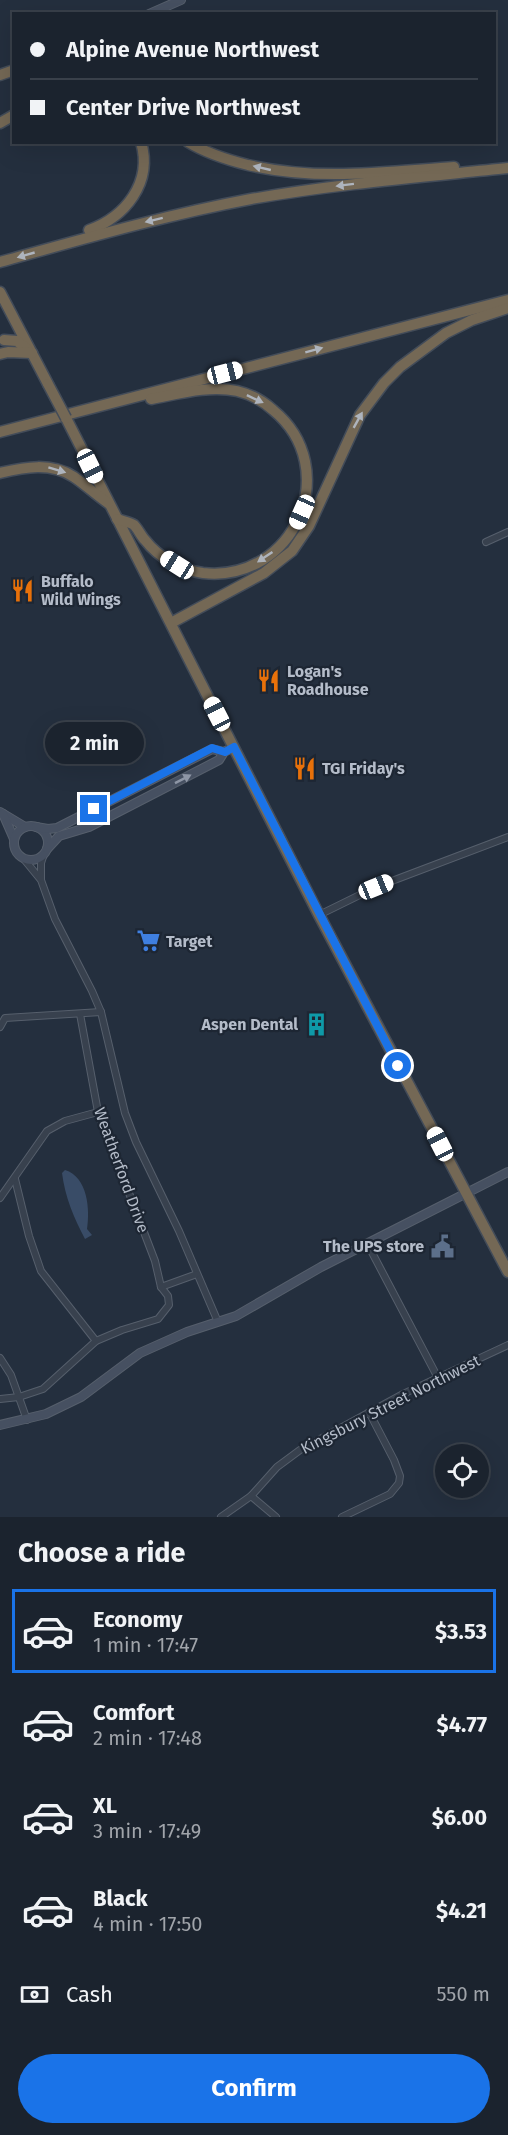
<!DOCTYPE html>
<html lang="en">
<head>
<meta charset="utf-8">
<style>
	:root { --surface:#1b232e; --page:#242b36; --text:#f1f3f6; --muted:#a0a4aa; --line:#39404a; --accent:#1a73e8 }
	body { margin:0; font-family:"Fira Sans",sans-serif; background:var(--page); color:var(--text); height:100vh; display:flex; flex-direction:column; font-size:22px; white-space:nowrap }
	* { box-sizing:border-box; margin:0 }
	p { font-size:20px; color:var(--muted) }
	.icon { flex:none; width:33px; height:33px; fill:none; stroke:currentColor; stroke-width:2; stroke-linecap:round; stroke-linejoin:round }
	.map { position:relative; height:1517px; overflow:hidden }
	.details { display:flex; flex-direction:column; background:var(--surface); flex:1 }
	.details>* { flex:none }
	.guide { position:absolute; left:12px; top:12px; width:484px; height:132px; border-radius:0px; box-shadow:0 6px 24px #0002,0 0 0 2px var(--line); display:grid; align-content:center; height:132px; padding:0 18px; background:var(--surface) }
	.tools { position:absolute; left:435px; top:1444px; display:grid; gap:12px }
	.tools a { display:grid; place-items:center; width:54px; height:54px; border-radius:50%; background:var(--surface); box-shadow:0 6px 24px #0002,0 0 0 2px var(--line); font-size:30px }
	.end { position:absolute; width:27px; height:27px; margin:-14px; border:8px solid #1a73e8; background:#fff; box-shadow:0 0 0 3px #fff }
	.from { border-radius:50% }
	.bubble { position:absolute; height:42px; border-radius:21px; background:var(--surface); box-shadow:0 6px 24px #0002,0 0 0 2px var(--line); font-size:20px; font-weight:700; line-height:42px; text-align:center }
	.car { position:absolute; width:18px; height:36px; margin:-18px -9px; border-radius:8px; box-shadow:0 0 4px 2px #0007; background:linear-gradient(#fff 24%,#345 0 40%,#fff 0 76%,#345 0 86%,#fff 0) }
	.guide b { display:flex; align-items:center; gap:21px; height:57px; font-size:22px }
	.guide b+b { border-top:2px solid var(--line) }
	.guide i { width:15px; height:15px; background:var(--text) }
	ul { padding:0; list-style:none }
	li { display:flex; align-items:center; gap:18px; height:84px; margin:0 12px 9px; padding:0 6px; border:3px solid transparent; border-radius:0px }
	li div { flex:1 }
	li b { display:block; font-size:22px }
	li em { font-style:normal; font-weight:700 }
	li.selected { border-color:var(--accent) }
	li>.icon { width:54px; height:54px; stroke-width:1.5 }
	h2 { padding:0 18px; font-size:27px; line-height:72px }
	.pay { display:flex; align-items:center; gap:15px; height:66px; padding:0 18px; font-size:22px }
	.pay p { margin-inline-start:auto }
	.button { display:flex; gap:12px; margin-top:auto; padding:12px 18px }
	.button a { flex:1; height:69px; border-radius:36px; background:var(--accent); color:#fff; font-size:24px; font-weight:700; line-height:69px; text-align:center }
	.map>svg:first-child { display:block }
	.water { fill:#394c67 }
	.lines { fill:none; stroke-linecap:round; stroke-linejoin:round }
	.street-casing { stroke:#565f6c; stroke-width:8 }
	.secondary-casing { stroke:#565f6c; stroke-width:10 }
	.highway-casing { stroke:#434c59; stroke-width:13 }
	.street { stroke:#38414e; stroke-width:6 }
	.secondary { stroke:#465061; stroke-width:8 }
	.highway { stroke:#746855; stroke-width:10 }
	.highway-bridge-casing { stroke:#434c59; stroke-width:13; stroke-linecap:butt }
	.highway-bridge { stroke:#746855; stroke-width:10 }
	.oneway { fill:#aeb4bd }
	.oneway2 { fill:#8e96a5 }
	.route { stroke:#1a73e8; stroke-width:8 }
	.labels { text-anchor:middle; stroke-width:4.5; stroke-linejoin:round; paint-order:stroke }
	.poi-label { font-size:16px; font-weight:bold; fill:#b4bcc9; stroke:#1d2633; text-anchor:start }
	.street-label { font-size:16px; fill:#b4bcc9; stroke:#1d2633 }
</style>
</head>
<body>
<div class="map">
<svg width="508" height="1517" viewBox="0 0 508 1517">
	<rect width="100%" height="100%" fill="#242f3e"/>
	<path class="water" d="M 65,1170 C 88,1177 90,1210 87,1229 L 92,1235 L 85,1239 C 74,1218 65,1197 62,1173 Z"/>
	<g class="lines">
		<defs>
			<g id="street">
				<path d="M 486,542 L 508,532"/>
				<path d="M 23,858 L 41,880 L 55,919 L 92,991 L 101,1012 L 125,1113 L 136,1142 L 179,1231 L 218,1322"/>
				<path d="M 41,879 L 41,863 L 44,854"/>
				<path d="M 319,915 L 376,887 L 508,837"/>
				<path d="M 80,1014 L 98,1112 L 155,1261 L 161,1287 L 197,1274"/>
				<path d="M 0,1027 L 5,1018 L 101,1012"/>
				<path d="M 15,1179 L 29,1236 L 41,1271 L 96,1341"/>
				<path d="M 0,1198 L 47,1131 L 65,1121 L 98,1112"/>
				<path d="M 367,1243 L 438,1378"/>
				<path d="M 0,1358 L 11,1375 L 27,1420"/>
				<path d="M 0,1399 L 19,1397 L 43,1389 L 96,1341 L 122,1330 L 158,1319 L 169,1305 L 168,1296 L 161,1287"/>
				<path d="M 251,1496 L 276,1517"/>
				<path d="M 221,1517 L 251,1496 L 277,1467 L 300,1450 L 403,1394 L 508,1345"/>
				<path d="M 342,1517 L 390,1494 L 399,1483 L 400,1476 L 394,1460 L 369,1412"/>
			</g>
			<g id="secondary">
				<path d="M 149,14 L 181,0"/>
				<path d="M 0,812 L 25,827"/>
				<path d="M 3,814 L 14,839"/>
				<circle cx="31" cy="843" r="17"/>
				<path d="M 36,827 L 48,829 L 57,828 L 212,749 L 224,752"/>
				<path d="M 47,849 L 59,836 L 89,827 L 219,760 L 224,752 L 234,747"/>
				<path d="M 0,1425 L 46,1414 L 81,1397 L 140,1353 L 187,1332 L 236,1316 L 321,1267 L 508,1172"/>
			</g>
			<g id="highway">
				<path d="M 0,75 L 14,70"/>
				<path d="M 0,123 L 14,115"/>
				<path d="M 188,142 C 206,153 228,160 248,165 C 319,181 383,172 454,167"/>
				<path d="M 89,230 C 125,217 153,183 141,142"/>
				<path d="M 0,262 C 83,239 166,215 251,199 C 336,184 422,177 508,168"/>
				<path d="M 0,292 L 48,384"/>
				<path d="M 4,340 L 17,341 L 27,349"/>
				<path d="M 0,354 L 8,352 L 32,353"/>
				<path d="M 66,418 L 319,915 L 508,1272"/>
				<path d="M 0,432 L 508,300"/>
				<path d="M 0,473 C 25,467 51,462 74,477 C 86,485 96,495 108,503"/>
				<path d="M 117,519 C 122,521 130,522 134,525 C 138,529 141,536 145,540 C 159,558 181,570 203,573 C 295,583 344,468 273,410 C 263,401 250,394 237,391 C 209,385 178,394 151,399"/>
				<path d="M 171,623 L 264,573 L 292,551 L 309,526 L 360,415 L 384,383 L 400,367 L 446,333 L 472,320 L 508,308"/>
			</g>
		</defs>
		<use href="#street" class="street-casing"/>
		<use href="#secondary" class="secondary-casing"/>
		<use href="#highway" class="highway-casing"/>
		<use href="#street" class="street"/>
		<use href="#secondary" class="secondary"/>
		<use href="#highway" class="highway"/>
		<defs>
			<path id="highway-bridge" d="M 48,384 L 66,418"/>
		</defs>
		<use href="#highway-bridge" class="highway-bridge-casing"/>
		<use href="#highway-bridge" class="highway-bridge"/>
	</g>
	<defs><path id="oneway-solid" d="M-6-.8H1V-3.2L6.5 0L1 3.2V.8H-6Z" transform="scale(1.5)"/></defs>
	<g class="oneway">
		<use href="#oneway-solid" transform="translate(262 168) rotate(-167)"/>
		<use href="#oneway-solid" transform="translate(345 185) rotate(173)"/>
		<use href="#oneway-solid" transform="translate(154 220) rotate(166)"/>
		<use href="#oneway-solid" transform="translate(26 255) rotate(164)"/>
		<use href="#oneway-solid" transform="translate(314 350) rotate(-15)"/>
		<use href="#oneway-solid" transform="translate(255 399) rotate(25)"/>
		<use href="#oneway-solid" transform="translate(358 420) rotate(-61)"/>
		<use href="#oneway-solid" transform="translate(57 470) rotate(17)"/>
		<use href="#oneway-solid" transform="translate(265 557) rotate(146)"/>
	</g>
	<use class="oneway2" href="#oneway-solid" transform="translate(183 779) rotate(-27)"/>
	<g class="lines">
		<path class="route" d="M 94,809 L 212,748 L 225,752 L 234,747 L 398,1066"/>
	</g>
	<defs>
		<symbol id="restaurant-bare" viewBox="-9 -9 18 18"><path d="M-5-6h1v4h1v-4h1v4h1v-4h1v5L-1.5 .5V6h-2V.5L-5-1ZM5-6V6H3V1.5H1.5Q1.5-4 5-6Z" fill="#e8710a" stroke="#1d2633" stroke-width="2.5" paint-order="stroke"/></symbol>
		<symbol id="supermarket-bare" viewBox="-9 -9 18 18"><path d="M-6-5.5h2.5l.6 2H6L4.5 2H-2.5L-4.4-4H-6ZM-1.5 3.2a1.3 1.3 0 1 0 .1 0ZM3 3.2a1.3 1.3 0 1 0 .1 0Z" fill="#3f7fe0" stroke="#1d2633" stroke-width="2.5" paint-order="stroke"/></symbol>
		<symbol id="building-bare" viewBox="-9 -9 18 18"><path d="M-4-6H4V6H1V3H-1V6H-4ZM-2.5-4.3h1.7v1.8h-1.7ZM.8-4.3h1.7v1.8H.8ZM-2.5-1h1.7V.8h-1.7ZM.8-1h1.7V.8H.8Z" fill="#0f9aa8" stroke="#1d2633" stroke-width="2.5" paint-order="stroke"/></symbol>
		<symbol id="civic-bare" viewBox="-9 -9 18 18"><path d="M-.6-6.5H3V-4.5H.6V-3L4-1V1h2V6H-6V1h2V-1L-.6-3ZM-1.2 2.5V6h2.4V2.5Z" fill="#5c6f8a" stroke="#1d2633" stroke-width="2.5" paint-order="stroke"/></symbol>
	</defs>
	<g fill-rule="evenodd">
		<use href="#restaurant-bare" x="6" y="574" width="33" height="33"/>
		<use href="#restaurant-bare" x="252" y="664" width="33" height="33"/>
		<use href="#restaurant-bare" x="288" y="752" width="33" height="33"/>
		<use href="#supermarket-bare" x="132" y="924" width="33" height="33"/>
		<use href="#building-bare" x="300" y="1008" width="33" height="33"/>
		<use href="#civic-bare" x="426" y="1230" width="33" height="33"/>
	</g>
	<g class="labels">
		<g class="poi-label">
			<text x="41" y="587">Buffalo<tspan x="41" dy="18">Wild Wings</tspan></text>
			<text x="287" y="677">Logan's<tspan x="287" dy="18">Roadhouse</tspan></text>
			<text x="322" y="774">TGI Friday's</text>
			<text x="166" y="947">Target</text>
			<text x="298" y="1030" text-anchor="end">Aspen Dental</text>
			<text x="424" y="1252" text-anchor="end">The UPS store</text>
		</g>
		<g class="street-label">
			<text transform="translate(122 1170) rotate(70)" y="6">Weatherford Drive</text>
			<text transform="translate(390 1404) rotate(-27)" y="6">Kingsbury Street Northwest</text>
		</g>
	</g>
</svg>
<div class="tools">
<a><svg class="icon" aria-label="locate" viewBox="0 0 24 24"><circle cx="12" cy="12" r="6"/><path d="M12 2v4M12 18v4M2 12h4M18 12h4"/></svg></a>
</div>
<i class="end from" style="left:398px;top:1066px"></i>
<i class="end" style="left:94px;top:809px"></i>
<div class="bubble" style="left:45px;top:722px;width:99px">2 min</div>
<i class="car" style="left:225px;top:373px;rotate:76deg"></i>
<i class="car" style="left:90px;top:466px;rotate:154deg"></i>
<i class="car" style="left:302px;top:512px;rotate:204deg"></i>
<i class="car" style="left:177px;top:565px;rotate:302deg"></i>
<i class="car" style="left:217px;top:714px;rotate:333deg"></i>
<i class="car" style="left:376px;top:887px;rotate:68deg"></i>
<i class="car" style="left:440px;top:1144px;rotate:333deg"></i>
<div class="guide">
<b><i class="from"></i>Alpine Avenue Northwest</b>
<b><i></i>Center Drive Northwest</b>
</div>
</div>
<section class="details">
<h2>Choose a ride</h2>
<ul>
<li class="selected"><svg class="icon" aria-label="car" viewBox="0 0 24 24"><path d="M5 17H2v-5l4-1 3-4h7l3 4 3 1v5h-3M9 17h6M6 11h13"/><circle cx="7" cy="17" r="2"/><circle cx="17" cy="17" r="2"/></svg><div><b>Economy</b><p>1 min · 17:47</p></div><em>$3.53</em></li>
<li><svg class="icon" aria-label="car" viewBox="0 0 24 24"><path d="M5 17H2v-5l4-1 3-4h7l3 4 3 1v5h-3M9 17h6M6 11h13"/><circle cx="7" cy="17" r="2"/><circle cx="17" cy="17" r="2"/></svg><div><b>Comfort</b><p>2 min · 17:48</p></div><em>$4.77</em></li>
<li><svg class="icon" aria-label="car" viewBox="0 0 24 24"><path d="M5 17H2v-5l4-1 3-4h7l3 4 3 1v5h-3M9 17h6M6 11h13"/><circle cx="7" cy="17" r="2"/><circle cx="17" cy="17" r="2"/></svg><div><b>XL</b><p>3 min · 17:49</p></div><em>$6.00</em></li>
<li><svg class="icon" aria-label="car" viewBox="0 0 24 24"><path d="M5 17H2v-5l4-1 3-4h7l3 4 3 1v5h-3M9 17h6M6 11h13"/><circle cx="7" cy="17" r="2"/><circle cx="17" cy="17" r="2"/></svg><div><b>Black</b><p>4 min · 17:50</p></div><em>$4.21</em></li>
</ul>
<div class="pay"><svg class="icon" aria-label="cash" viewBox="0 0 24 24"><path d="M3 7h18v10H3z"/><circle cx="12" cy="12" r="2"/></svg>Cash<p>550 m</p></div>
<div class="button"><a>Confirm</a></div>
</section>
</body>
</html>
